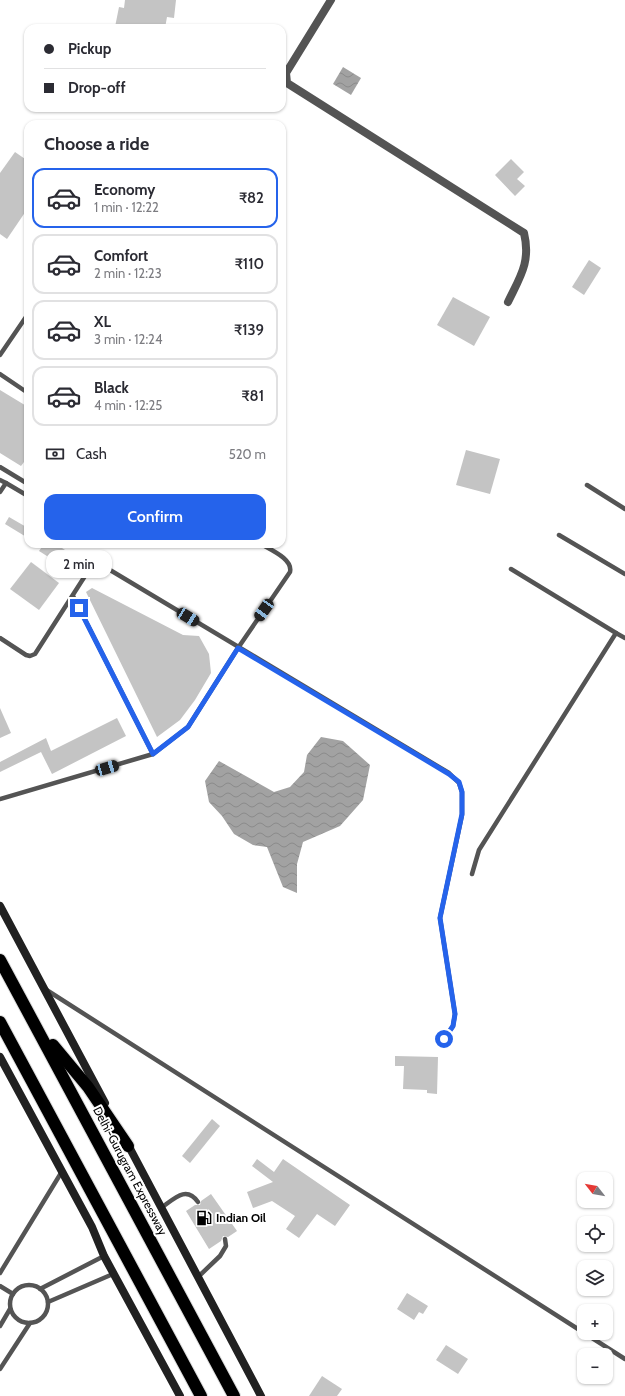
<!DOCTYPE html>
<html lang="en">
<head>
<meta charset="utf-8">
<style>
	:root { --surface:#fff; --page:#f7f7f7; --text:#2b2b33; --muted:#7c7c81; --line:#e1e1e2; --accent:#2563eb }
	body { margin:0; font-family:Cabin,sans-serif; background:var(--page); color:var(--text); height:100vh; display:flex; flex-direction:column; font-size:15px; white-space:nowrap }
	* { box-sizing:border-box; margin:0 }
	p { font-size:13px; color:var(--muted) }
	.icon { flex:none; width:22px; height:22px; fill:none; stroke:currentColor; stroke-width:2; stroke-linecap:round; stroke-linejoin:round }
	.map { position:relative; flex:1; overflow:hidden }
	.sheet { position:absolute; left:24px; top:120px; width:262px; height:428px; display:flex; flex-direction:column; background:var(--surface); border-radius:12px; box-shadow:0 1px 3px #0004 }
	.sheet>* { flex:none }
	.guide { position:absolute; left:24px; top:24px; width:262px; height:88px; border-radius:12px; box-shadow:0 1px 3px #0004; display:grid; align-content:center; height:88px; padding:0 20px; background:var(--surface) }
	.needle { width:26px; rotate:301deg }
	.tools { position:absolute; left:577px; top:1172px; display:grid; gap:8px }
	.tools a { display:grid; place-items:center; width:36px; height:36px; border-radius:8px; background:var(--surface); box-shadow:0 1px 3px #0004; font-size:20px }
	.end { position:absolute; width:18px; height:18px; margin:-9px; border:5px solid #2563eb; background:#fff; box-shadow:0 0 0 2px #fff }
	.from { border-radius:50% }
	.bubble { position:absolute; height:28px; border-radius:12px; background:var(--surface); box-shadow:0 1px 3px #0004; font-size:13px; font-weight:600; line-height:28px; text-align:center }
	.car { position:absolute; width:12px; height:24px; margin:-12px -6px; border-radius:5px; box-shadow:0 0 3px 1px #0007; background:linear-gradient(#222 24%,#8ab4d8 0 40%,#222 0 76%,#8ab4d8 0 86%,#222 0) }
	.guide b { display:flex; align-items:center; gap:14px; height:38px; font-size:15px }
	.guide b+b { border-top:1px solid var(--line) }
	.guide i { width:10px; height:10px; background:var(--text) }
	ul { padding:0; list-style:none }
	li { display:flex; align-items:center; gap:12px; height:60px; margin:0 8px 6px; padding:0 12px; border:2px solid var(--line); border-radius:12px }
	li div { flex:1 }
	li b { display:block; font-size:15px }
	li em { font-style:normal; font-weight:600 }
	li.current { border-color:var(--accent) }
	li>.icon { width:36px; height:36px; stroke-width:1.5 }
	h2 { padding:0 20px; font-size:18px; line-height:48px }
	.pay { display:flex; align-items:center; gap:10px; height:44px; padding:0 20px; font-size:15px }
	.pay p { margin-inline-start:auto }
	.primary-button { display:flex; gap:8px; margin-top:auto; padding:8px 20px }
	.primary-button a { flex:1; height:46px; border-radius:12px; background:var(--accent); color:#fff; font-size:16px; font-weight:600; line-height:46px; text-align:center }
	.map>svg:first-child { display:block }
	.water { fill:url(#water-waves) }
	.building { fill:#c4c4c4 }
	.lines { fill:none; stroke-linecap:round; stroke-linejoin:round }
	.motorway-casing { stroke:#dbdbdb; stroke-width:14 }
	.service { stroke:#545454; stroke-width:4.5 }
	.minor { stroke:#545454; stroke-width:8 }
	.secondary { stroke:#212121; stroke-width:8 }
	.motorway { stroke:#000; stroke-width:12 }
	.route { stroke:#2563eb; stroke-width:5 }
	.labels { text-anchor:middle; stroke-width:4; stroke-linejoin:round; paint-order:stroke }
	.street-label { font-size:12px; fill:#000; stroke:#fff }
	.poi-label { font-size:12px; font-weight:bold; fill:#000; stroke:#fff; text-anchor:start }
</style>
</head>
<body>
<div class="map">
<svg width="625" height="1396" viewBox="0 0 625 1396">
	<defs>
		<pattern id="water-waves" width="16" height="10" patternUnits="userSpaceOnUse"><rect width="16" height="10" fill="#a2a2a2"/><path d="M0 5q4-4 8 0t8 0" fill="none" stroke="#8a8a8a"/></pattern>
	</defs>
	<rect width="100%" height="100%" fill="#fff"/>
	<g class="water">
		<path d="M 343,67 L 361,78 L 351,95 L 333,84 Z"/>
		<path d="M 321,737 L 343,741 L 370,765 L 363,800 L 340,826 L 303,842 L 297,864 L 297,893 L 283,887 L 267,847 L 253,845 L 234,834 L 222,816 L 209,802 L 205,781 L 219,761 L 274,792 L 290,787 L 304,772 L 307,755 Z"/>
	</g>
	<g class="building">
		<path d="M 125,0 L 176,0 L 174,18 L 167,17 L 165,28 L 115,27 L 119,7 L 124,8 Z"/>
		<path d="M 15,152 L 28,161 L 28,208 L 7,239 L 0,234 L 0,173 Z"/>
		<path d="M 511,159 L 524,172 L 517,179 L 525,186 L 515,196 L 495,175 Z"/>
		<path d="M 589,260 L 601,268 L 584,295 L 572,287 Z"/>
		<path d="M 453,297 L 490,317 L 474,346 L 437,325 Z"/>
		<path d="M 0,390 L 28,407 L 28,465 L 24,462 L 21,466 L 0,453 Z"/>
		<path d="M 466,450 L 500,459 L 490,494 L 456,485 Z"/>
		<path d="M 9,517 L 28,528 L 28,538 L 5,524 Z"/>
		<path d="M 44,544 L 56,544 L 77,558 L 69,570 L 39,551 Z"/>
		<path d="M 31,562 L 59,583 L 39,610 L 10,589 Z"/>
		<path d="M 92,588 L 183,635 L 199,636 L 209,654 L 211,673 L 195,700 L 180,720 L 157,737 L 86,592 Z"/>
		<path d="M 0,708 L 11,733 L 0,738 Z"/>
		<path d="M 117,718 L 126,736 L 52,774 L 41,752 L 0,772 L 0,762 L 46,738 L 51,751 Z"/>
		<path d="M 395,1056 L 438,1057 L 437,1094 L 427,1093 L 427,1090 L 403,1089 L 404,1066 L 395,1066 Z"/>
		<path d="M 212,1119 L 220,1126 L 190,1163 L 182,1156 Z"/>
		<path d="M 257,1159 L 274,1172 L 283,1159 L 350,1205 L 335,1226 L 317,1214 L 299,1238 L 286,1229 L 295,1216 L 272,1201 L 253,1208 L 247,1192 L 273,1182 L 252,1166 Z"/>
		<path d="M 211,1194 L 237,1231 L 228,1237 L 223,1236 L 221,1241 L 209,1249 L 186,1211 L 195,1205 L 200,1205 L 201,1201 Z"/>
		<path d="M 407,1293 L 428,1306 L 423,1314 L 419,1312 L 414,1320 L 397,1309 Z"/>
		<path d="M 446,1345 L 468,1359 L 458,1374 L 436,1360 Z"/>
		<path d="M 322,1376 L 342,1389 L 337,1396 L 309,1396 Z"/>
	</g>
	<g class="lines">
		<defs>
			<g id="motorway">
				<path d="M 0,960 L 234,1396"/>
				<path d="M 0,1022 L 201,1396"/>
				<path d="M 53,1045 L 88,1087 L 128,1146"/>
			</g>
		</defs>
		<use href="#motorway" class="motorway-casing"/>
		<g class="service">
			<path d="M 0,355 L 28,314"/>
			<path d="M 0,374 L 28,393"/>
			<path d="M 0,467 L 28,484"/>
			<path d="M 0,480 L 6,483"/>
			<path d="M 587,485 L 625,509"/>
			<path d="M 0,492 L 6,483 L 28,496"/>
			<path d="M 559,535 L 625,574"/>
			<path d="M 511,569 L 616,633"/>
			<path d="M 73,596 L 153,754"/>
			<path d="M 0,638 L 26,655 L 30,656 L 35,654 L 92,565 L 96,563 L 100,564 L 449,773 L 459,783 L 462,792 L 462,815 L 440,918 L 455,1014 L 453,1026 L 444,1039"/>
			<path d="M 0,799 L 153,754 L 188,727 L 238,648 L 290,572 C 293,559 271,550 261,544"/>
			<path d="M 472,874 L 479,850 L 616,633 L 625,638"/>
			<path d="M 45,989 L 625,1359"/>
			<path d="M 161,1208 C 174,1199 186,1185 198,1202"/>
			<path d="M 0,1273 L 61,1173"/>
			<path d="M 198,1277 L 220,1256 L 226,1246 L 225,1239"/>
			<circle cx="29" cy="1304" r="19"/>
			<path d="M 0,1286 L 13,1294"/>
			<path d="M 40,1289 L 104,1256"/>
			<path d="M 48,1302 L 113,1274"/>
			<path d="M 0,1326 L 10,1309"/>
			<path d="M 0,1369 L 30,1323"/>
		</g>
		<path class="minor" d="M 331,0 L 286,73 L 287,83 L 524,233 C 531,262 520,277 508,302"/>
		<g class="secondary">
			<path d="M 0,906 L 105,1103"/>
			<path d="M 0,1057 L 92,1227 L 104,1256 L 180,1396"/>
			<path d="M 126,1141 L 261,1396"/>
		</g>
		<use href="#motorway" class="motorway"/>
	</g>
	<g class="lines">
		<path class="route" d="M 79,608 L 153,754 L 188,727 L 238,648 L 449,774 L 459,782 L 462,792 L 462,814 L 440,918 L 455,1014 L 453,1026 L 444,1039"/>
	</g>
	<defs>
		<symbol id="fuel-bare" viewBox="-9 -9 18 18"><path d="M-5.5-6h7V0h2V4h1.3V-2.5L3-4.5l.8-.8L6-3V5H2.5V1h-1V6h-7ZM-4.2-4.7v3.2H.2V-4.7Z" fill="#000" stroke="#fff" stroke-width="2.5" paint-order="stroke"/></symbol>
	</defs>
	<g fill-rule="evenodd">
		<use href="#fuel-bare" x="193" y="1207" width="22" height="22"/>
	</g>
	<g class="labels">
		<g class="street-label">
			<text transform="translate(130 1171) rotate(62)" y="4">Delhi-Gurugram Expressway</text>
		</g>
		<g class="poi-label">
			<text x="216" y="1222">Indian Oil</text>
		</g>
	</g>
</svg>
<div class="tools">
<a><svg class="needle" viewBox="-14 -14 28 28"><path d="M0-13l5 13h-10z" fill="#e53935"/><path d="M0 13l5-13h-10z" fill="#7c7c81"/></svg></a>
<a><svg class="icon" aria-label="locate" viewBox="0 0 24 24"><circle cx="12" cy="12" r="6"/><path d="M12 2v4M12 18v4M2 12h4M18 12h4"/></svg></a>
<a><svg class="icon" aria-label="layers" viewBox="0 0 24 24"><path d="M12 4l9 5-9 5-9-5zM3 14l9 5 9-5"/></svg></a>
<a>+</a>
<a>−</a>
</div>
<i class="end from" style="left:444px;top:1039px"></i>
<i class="end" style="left:79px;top:608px"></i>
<div class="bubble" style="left:46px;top:550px;width:66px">2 min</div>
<i class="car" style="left:264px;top:610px;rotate:215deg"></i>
<i class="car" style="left:188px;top:617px;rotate:121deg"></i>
<i class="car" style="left:107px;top:768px;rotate:74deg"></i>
<div class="guide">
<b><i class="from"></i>Pickup</b>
<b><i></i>Drop-off</b>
</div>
<section class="sheet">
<h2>Choose a ride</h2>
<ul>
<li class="current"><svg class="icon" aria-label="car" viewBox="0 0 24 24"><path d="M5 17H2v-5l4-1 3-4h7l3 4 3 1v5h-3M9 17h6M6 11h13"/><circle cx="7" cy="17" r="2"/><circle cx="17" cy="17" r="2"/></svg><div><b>Economy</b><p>1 min · 12:22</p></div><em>₹82</em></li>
<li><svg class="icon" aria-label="car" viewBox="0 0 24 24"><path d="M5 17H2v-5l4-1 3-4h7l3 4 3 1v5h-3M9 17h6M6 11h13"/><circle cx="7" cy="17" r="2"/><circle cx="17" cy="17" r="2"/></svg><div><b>Comfort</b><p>2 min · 12:23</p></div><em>₹110</em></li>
<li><svg class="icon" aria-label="car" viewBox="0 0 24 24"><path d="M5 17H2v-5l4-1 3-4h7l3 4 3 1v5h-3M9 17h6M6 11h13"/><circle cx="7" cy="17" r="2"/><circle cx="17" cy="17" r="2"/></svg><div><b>XL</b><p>3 min · 12:24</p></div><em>₹139</em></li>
<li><svg class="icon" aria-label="car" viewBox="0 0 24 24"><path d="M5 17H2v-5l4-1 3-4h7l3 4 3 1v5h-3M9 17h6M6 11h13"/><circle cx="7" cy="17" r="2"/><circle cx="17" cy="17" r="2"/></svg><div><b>Black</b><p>4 min · 12:25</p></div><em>₹81</em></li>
</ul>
<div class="pay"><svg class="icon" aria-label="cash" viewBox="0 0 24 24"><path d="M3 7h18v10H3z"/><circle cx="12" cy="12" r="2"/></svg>Cash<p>520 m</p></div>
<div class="primary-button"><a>Confirm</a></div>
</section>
</div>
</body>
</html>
